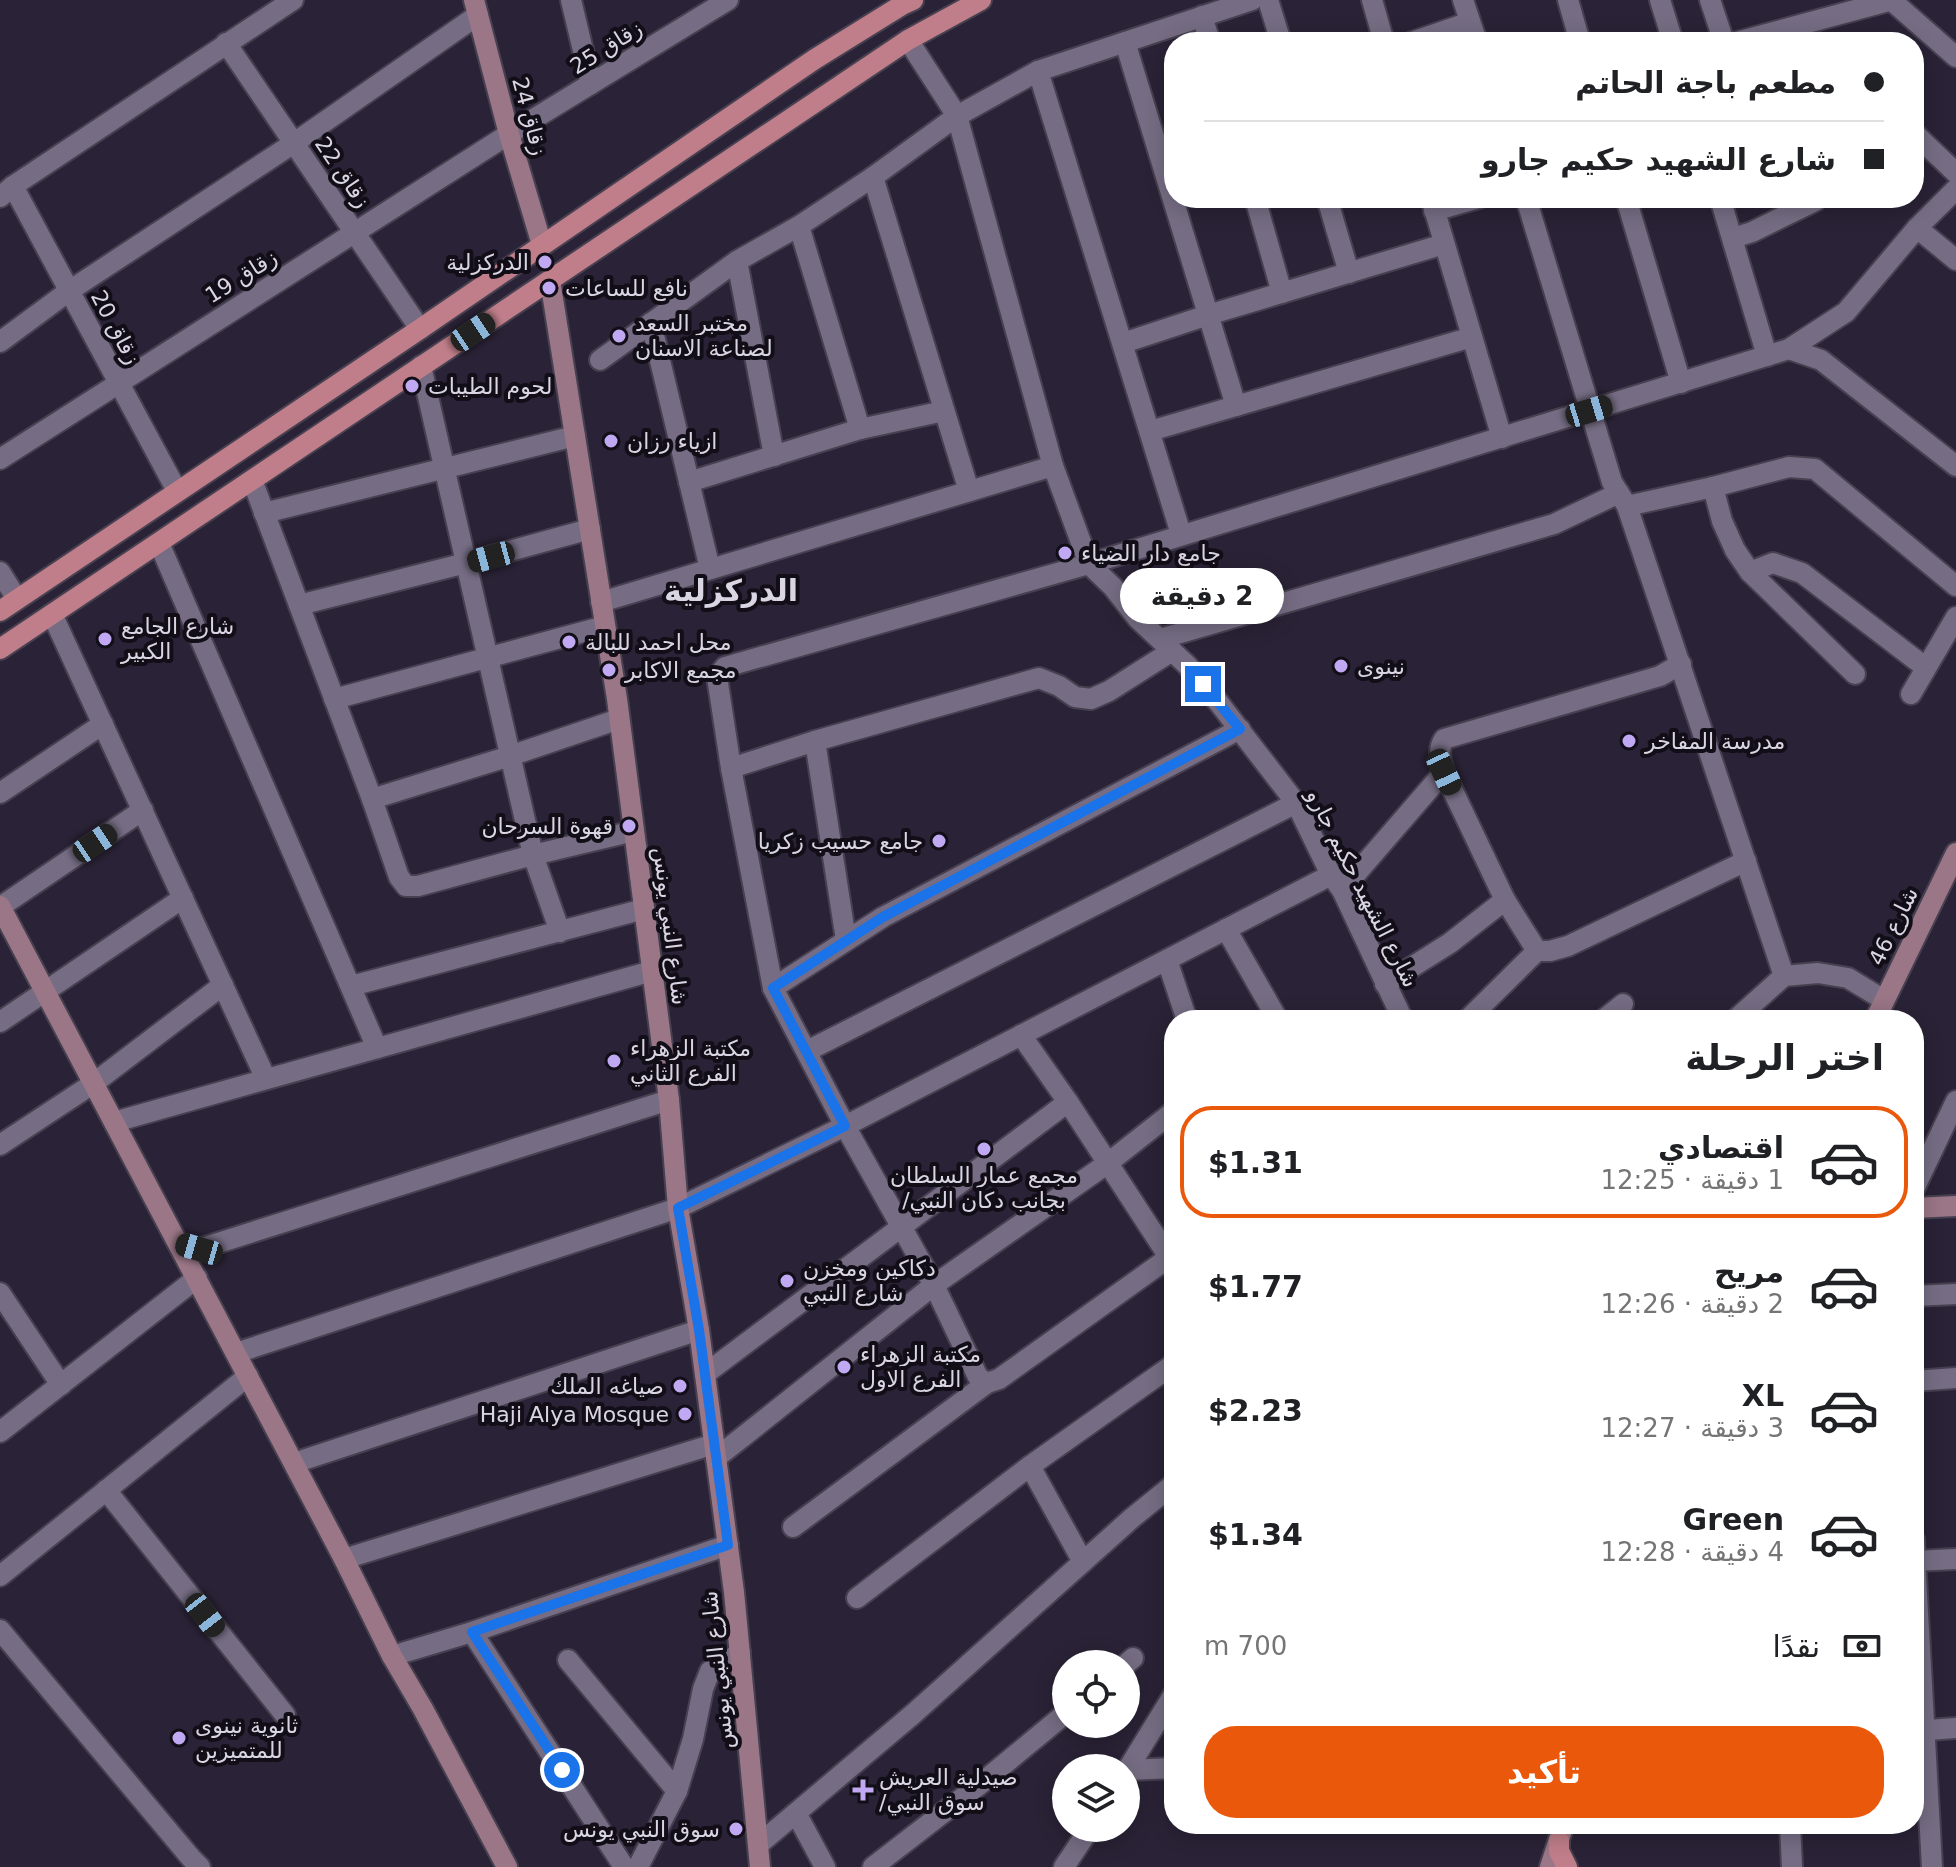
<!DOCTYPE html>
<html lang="ar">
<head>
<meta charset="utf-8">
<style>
	:root { --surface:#fff; --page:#f6f6f6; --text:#202124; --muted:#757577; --line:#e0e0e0; --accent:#ea580c }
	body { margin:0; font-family:"DejaVu Sans",Cairo,sans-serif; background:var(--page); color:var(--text); direction:rtl; height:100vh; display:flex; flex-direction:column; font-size:30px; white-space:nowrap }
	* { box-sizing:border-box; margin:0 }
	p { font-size:26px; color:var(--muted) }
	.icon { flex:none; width:44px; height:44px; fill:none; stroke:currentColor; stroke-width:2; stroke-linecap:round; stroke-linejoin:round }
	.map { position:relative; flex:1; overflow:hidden; direction:ltr }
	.sheet { position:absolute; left:1164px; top:1010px; width:760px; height:824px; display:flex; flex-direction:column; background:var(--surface); border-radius:32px; box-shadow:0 4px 20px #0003; direction:rtl }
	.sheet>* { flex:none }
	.banner { position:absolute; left:1164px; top:32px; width:760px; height:176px; border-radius:32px; box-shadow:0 4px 20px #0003; direction:rtl; display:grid; align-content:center; height:176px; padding:0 40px; background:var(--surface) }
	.fabs { position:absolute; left:1052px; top:1650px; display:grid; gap:16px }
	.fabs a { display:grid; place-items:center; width:88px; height:88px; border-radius:50%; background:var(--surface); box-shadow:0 4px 20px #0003; font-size:40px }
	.end { position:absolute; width:36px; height:36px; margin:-18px; border:10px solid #1a73e8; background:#fff; box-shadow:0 0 0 4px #fff }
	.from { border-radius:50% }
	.bubble { position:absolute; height:56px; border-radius:28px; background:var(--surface); box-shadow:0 4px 20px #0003; font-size:26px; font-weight:700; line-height:56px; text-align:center; direction:rtl }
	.car { position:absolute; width:24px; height:48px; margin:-24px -12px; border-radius:10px; box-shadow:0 0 6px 2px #0007; background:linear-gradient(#222 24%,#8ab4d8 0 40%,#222 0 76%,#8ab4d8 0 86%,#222 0) }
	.banner b { display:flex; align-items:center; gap:28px; height:76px; font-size:30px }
	.banner b+b { border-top:2px solid var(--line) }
	.banner i { width:20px; height:20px; background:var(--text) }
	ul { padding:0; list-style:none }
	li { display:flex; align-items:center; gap:24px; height:112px; margin:0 16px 12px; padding:0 24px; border:4px solid transparent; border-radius:32px }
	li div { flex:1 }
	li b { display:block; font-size:30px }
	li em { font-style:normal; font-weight:700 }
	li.selected { border-color:var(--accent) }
	li>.icon { width:72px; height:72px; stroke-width:1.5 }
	h2 { padding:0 40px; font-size:36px; line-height:96px }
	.pay { display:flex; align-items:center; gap:20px; height:88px; padding:0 40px; font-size:30px }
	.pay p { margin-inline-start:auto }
	.button { display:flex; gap:16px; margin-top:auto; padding:16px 40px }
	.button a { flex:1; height:92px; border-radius:32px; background:var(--accent); color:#fff; font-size:32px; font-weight:700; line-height:92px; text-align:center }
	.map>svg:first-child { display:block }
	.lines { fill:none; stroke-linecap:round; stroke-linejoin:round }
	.street-casing { stroke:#474050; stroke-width:24 }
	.secondary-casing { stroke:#474050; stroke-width:24 }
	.primary-casing { stroke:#474050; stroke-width:24 }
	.street { stroke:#766d84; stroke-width:20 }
	.secondary { stroke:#9a7686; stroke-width:20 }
	.primary { stroke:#bf7e89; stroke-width:20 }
	.route { stroke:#1a73e8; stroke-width:10 }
	.poi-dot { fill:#c1a8f3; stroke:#110e17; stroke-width:3 }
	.labels { text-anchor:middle; stroke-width:8; stroke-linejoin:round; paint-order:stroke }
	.street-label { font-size:22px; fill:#dad5e3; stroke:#110e17 }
	.poi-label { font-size:22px; fill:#dad5e3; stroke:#110e17; text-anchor:start }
	.district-label { font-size:30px; font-weight:bold; fill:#dad5e3; stroke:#110e17 }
</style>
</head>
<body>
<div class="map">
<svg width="1956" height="1867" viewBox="0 0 1956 1867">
	<rect width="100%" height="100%" fill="#2a2236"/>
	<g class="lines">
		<defs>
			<g id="street">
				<path d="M 571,0 L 591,84"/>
				<path d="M 1268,0 L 1281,42"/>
				<path d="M 1372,0 L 1384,42"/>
				<path d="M 1463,0 L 1477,42"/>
				<path d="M 1568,0 L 1580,42"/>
				<path d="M 1660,0 L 1673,42"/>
				<path d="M 1710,0 L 1724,42"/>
				<path d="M 1891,0 L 1956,57"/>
				<path d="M 1202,16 L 1210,42"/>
				<path d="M 908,40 L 957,116 L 1053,466 L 1089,564 L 1113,587 L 1138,619 L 1187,665 L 1219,703 L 1296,803 L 1331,875 L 1342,890 L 1403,1020"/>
				<path d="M 1125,42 L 1236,406"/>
				<path d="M 1412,42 L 1470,22"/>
				<path d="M 1737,42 L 1892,0"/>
				<path d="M 226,43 L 420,329"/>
				<path d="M 1038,71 L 1181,534"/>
				<path d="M 1914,133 L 1956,173"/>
				<path d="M 873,177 L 969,491"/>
				<path d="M 13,186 L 177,491"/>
				<path d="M 0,197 L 13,186 L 293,0"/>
				<path d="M 1255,198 L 1282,293"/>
				<path d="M 1327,198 L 1349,273"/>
				<path d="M 1431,198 L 1502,438"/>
				<path d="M 1526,198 L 1612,482 L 1627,506 L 1784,976"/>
				<path d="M 1626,198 L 1681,383"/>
				<path d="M 1720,198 L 1767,356"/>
				<path d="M 1434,211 L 1479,198"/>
				<path d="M 799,226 L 860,429"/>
				<path d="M 1917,228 L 1956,260"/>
				<path d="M 1733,238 L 1752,232 L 1815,201 L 1817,198"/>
				<path d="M 737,261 L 774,456"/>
				<path d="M 651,323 L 710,569"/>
				<path d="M 0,342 L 69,291 L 294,143 L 478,15"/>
				<path d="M 1123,343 L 1208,315 L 1444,244"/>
				<path d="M 1789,349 L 1821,360 L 1956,466"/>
				<path d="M 600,360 L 737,261 L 799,226 L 873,177 L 957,116 L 1038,71 L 1252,0"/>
				<path d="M 421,366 L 533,855 L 560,932"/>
				<path d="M 1150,431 L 1472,337"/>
				<path d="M 0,459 L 509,134 L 728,0"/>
				<path d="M 252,480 L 372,799 L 399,877 L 406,886 L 418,886 L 533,855 L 634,831"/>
				<path d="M 689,482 L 860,429 L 944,411"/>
				<path d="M 1713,487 L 1722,521 L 1735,550 L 1750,572 L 1855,674"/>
				<path d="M 1627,506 L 1713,487 L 1789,467 L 1815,469 L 1956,586"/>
				<path d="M 264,513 L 575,436"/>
				<path d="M 159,543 L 377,1048"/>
				<path d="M 0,572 L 17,599"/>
				<path d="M 1750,572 L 1773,563 L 1802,573 L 1925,667"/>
				<path d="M 601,602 L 1053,466"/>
				<path d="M 299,605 L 466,563 L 590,529"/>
				<path d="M 52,614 L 266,1079"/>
				<path d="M 1160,639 L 1554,524 L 1619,493"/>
				<path d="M 1911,694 L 1956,617"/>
				<path d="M 334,699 L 605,626"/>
				<path d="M 815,741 L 846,940"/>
				<path d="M 731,768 L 815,741 L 1039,678 L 1059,686 L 1075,697 L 1091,699 L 1109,691 L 1172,651"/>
				<path d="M 0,793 L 103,724"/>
				<path d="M 372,799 L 510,756 L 619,719"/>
				<path d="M 1342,890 L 1444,772"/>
				<path d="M 0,907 L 143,810"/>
				<path d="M 1226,929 L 1278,1020"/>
				<path d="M 1537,951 L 1505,900 L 1444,772 C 1441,760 1437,750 1444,739 L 1660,676 L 1681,664"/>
				<path d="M 1167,960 L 1187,1020"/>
				<path d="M 1385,984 L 1450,943 L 1505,900"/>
				<path d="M 351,986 L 644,909"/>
				<path d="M 773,988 L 883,917 L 1240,729"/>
				<path d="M 1467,1020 L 1537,951 L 1550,951 L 1568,946 L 1746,861"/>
				<path d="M 1603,1020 L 1623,1004"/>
				<path d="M 1735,1020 L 1784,976 L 1818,973 L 1848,978 L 1884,1000"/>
				<path d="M 0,1022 L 183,898"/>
				<path d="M 1021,1035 L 1068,1102 L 1169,1257"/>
				<path d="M 807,1051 L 1296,803"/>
				<path d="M 114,1122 L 652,971"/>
				<path d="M 0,1145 L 94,1083 L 223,985"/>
				<path d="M 1914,1189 L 1956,1101"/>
				<path d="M 178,1243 L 199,1249 L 669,1100"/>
				<path d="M 1174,1254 L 999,1379 L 987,1383 L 978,1377 L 934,1285 L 845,1126 L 773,988 L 731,768 L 717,677 L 725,667 L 1089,564 L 1789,349 L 1846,312 L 1917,228 L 1956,189"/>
				<path d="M 0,1293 L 61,1385"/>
				<path d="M 1914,1296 L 1956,1294"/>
				<path d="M 236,1353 L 678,1208 L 845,1126 L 1331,875"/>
				<path d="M 705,1374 L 1068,1102"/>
				<path d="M 1914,1381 L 1956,1378"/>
				<path d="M 0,1432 L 197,1278"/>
				<path d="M 716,1458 L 934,1285 L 1108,1163 L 1174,1111"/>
				<path d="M 294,1463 L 699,1330"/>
				<path d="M 1030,1466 L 1083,1562"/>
				<path d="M 106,1490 L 285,1715"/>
				<path d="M 793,1527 L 987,1383"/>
				<path d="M 1914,1540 L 1932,1867"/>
				<path d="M 344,1559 L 714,1444"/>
				<path d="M 1914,1561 L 1956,1559"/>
				<path d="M 0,1576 L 248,1376"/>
				<path d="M 857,1598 L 1030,1466 L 1174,1364"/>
				<path d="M 0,1630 L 191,1858 L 200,1867"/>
				<path d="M 472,1632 L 624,1867"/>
				<path d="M 392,1656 L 472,1632 L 728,1545"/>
				<path d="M 568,1660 L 677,1791"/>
				<path d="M 1126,1664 L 1133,1658"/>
				<path d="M 1914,1731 L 1956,1728"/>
				<path d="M 1127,1770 L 1174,1768"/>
				<path d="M 1126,1772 L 1174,1694"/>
				<path d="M 796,1813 L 825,1867"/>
				<path d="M 1790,1824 L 1792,1867"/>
				<path d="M 759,1844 L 912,1715 L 1132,1518 L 1174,1484"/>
				<path d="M 638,1867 L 677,1791 L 693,1739 L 703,1689 L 710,1671 L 740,1653"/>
				<path d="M 873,1867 L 979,1785 L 1066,1713"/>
				<path d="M 1064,1867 L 1090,1828"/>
			</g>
			<g id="secondary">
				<path d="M 474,0 L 509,134 L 542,245"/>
				<path d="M 550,280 L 617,699 L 669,1100 L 678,1208 L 699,1330 L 734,1592 L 760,1867"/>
				<path d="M 0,906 L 344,1559 L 392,1656 L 423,1709 L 507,1867"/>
				<path d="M 1875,1020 L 1956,853"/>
				<path d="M 1914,1208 L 1956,1206"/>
				<path d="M 1550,1867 L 1564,1824"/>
			</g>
			<g id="primary">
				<path d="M 0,611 L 420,329 L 815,59 L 902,5 L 913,0"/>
				<path d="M 0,649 L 908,40 L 981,0"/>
				<path d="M 1559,1841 L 1559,1851 L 1567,1867"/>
			</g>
		</defs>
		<use href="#street" class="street-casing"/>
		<use href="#secondary" class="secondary-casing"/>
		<use href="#primary" class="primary-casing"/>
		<use href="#street" class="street"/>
		<use href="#secondary" class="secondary"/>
		<use href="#primary" class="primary"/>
	</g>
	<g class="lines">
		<path class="route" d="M 562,1770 L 472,1632 L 728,1545 L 699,1330 L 678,1208 L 845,1126 L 773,988 L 883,917 L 1240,729 L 1203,684"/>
	</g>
	<g class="poi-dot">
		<circle cx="545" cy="262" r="8"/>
		<circle cx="549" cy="288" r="8"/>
		<circle cx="619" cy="336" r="8"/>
		<circle cx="412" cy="386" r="8"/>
		<circle cx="611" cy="441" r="8"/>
		<circle cx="1065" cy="553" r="8"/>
		<circle cx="105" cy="639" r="8"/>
		<circle cx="569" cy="642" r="8"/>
		<circle cx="1341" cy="666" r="8"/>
		<circle cx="609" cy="670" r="8"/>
		<circle cx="1629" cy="741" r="8"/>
		<circle cx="629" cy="826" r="8"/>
		<circle cx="939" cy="841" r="8"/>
		<circle cx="614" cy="1061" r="8"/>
		<circle cx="984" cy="1149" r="8"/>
		<circle cx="787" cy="1281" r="8"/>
		<circle cx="844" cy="1367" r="8"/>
		<circle cx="680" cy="1386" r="8"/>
		<circle cx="685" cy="1414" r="8"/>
		<circle cx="179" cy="1738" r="8"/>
		<path d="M859 1778h8v8h8v8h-8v8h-8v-8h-8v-8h8z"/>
		<circle cx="736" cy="1829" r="8"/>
	</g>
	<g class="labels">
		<g class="street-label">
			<text transform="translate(606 47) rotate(-32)" y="8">زقاق 25</text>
			<text transform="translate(530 116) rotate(75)" y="8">زقاق 24</text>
			<text transform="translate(343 172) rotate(56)" y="8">زقاق 22</text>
			<text transform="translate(241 276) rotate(-32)" y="8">زقاق 19</text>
			<text transform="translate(116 327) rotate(62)" y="8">زقاق 20</text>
			<text transform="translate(1363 888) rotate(63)" y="8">شارع الشهيد حكيم جارو</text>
			<text transform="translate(671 926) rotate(83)" y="8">شارع النبي يونس</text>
			<text transform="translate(1893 926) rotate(-64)" y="8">شارع 46</text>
			<text transform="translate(717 1670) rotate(-96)" y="8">شارع النبي يونس</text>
		</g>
		<g class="poi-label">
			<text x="529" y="270" text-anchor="end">الدركزلية</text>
			<text x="565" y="296">نافع للساعات</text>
			<text x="635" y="331">مختبر السعد<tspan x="635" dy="25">لصناعة الاسنان</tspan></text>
			<text x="428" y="394">لحوم الطيبات</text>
			<text x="627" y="449">ازياء رزان</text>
			<text x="1081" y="561">جامع دار الضياء</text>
			<text x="121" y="634">شارع الجامع<tspan x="121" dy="25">الكبير</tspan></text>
			<text x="585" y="650">محل احمد للبالة</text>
			<text x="1357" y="674">نينوى</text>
			<text x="625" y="678">مجمع الاكابر</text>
			<text x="1645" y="749">مدرسة المفاخر</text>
			<text x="613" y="834" text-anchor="end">قهوة السرحان</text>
			<text x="923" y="849" text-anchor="end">جامع حسيب زكريا</text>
			<text x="630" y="1056">مكتبة الزهراء<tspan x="630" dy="25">الفرع الثاني</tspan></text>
			<text x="984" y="1183" text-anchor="middle">مجمع عمار السلطان<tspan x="984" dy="25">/بجانب دكان النبي</tspan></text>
			<text x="803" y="1276">دكاكين ومخزن<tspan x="803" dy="25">شارع النبي</tspan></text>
			<text x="860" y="1362">مكتبة الزهراء<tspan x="860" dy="25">الفرع الاول</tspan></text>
			<text x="664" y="1394" text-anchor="end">صياغه الملك</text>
			<text x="669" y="1422" text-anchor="end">Haji Alya Mosque</text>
			<text x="195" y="1733">ثانوية نينوى<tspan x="195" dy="25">للمتميزين</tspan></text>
			<text x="879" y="1785">صيدلية العريش<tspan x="879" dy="25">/سوق النبي</tspan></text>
			<text x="720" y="1837" text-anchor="end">سوق النبي يونس</text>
		</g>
		<g class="district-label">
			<text x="731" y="601">الدركزلية</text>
		</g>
	</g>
</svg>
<div class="fabs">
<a><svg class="icon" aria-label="locate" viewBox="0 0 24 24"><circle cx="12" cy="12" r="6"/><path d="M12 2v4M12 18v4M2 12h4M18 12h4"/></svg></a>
<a><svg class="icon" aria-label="layers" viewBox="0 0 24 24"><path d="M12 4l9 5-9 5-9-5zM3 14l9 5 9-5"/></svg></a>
</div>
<i class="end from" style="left:562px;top:1770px"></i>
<i class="end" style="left:1203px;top:684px"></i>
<div class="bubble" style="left:1120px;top:568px;width:164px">2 دقيقة</div>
<i class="car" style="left:473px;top:332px;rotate:56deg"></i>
<i class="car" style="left:1589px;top:411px;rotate:73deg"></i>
<i class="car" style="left:491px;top:557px;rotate:255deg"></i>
<i class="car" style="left:1444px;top:772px;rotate:155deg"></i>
<i class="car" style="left:95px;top:843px;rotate:56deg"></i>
<i class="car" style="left:199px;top:1249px;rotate:286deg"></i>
<i class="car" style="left:205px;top:1615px;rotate:142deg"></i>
<div class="banner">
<b><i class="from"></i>مطعم باجة الحاتم</b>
<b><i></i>شارع الشهيد حكيم جارو</b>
</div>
<section class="sheet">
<h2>اختر الرحلة</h2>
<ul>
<li class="selected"><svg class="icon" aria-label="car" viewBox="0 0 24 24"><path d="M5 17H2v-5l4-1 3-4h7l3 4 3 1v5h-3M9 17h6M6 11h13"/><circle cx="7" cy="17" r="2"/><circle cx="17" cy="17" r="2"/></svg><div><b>اقتصادي</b><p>1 دقيقة · 12:25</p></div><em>$1.31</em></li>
<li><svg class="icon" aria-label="car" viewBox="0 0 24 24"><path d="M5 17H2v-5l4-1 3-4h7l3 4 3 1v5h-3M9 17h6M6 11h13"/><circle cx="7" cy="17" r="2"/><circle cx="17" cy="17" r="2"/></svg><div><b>مريح</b><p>2 دقيقة · 12:26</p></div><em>$1.77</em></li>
<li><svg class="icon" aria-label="car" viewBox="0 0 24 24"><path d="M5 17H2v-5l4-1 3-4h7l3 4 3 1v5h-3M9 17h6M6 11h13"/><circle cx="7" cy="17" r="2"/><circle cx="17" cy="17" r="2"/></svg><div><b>XL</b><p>3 دقيقة · 12:27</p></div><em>$2.23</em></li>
<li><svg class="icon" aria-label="car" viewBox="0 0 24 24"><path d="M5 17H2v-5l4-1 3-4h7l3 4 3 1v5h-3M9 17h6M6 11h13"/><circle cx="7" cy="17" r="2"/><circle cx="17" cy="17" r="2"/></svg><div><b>Green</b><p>4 دقيقة · 12:28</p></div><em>$1.34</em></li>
</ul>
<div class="pay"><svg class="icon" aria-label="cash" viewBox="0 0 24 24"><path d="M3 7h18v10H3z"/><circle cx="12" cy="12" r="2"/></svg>نقدًا<p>700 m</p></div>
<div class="button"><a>تأكيد</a></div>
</section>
</div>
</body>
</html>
